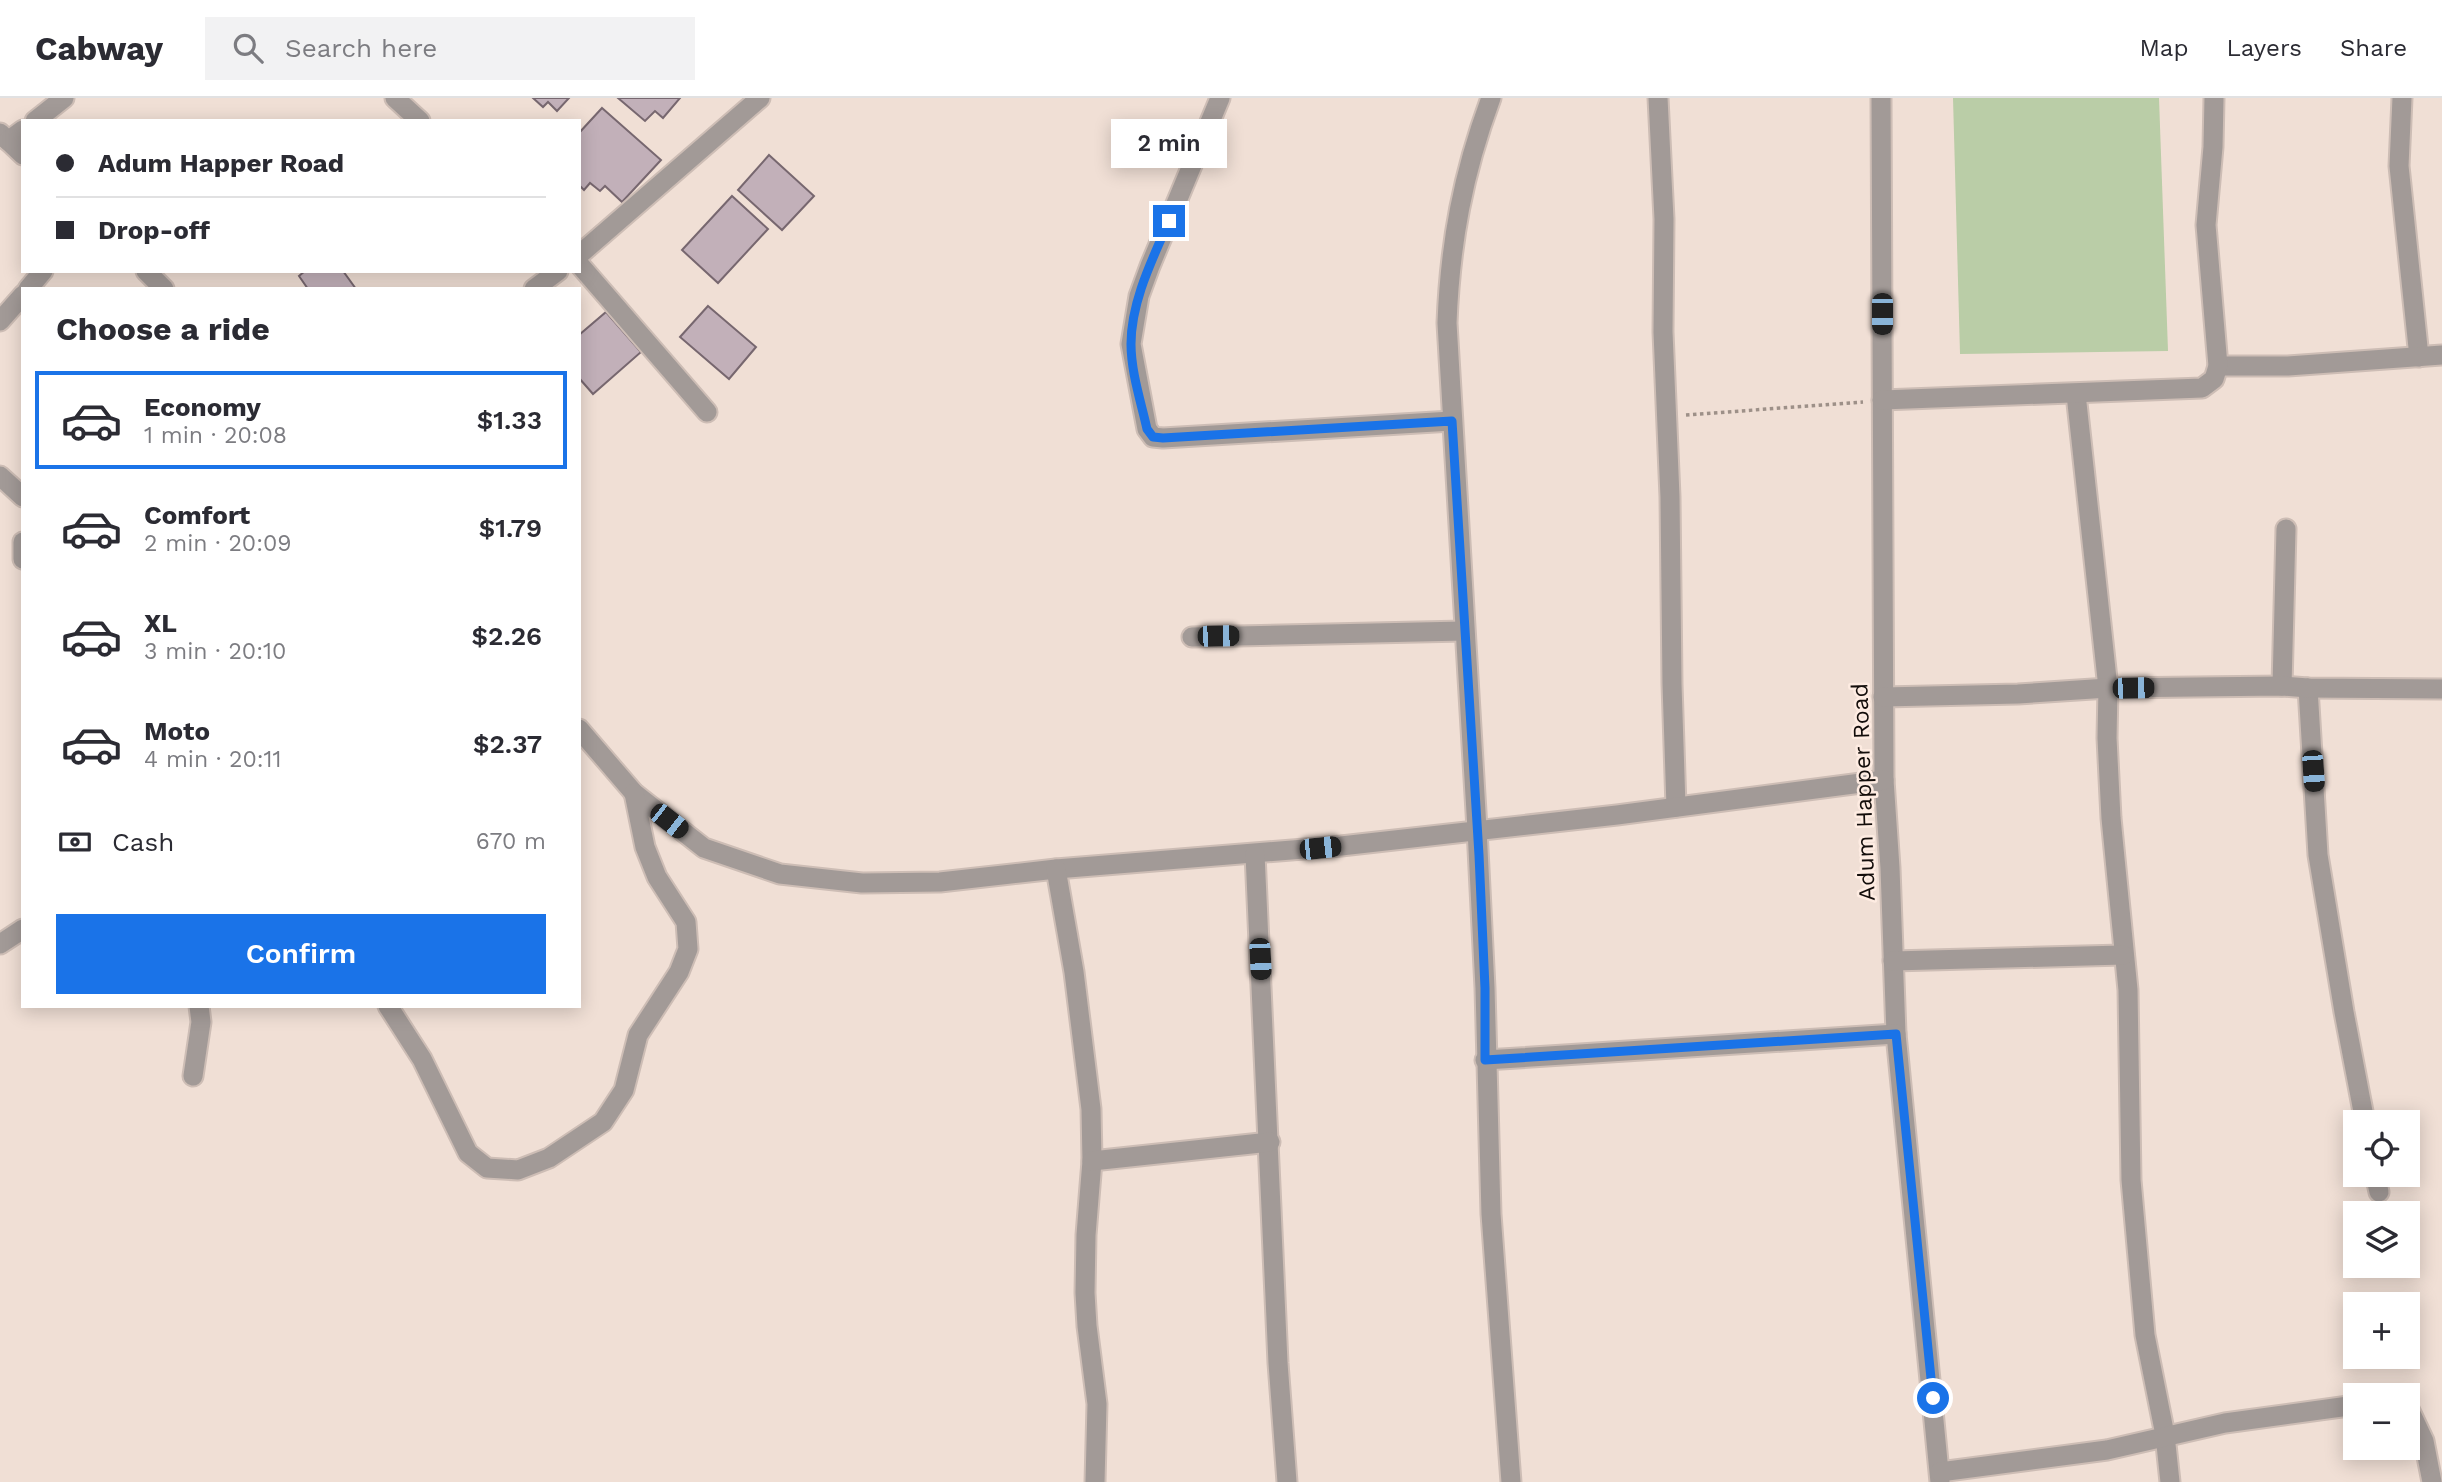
<!DOCTYPE html>
<html lang="en">
<head>
<meta charset="utf-8">
<style>
	:root { --surface:#fff; --page:#f2f2f3; --text:#2b2b33; --muted:#7c7c81; --line:#e1e1e2; --accent:#1a73e8 }
	body { margin:0; font-family:"Work Sans",sans-serif; background:var(--page); color:var(--text); height:100vh; display:flex; flex-direction:column; font-size:26px; white-space:nowrap }
	* { box-sizing:border-box; margin:0 }
	p { font-size:23px; color:var(--muted) }
	.icon { flex:none; width:38px; height:38px; fill:none; stroke:currentColor; stroke-width:2; stroke-linecap:round; stroke-linejoin:round }
	.map { position:relative; flex:1; overflow:hidden }
	.sheet { position:absolute; left:21px; top:189px; width:560px; height:721px; display:flex; flex-direction:column; background:var(--surface); border-radius:0px; box-shadow:0 4px 18px #0003 }
	.sheet>* { flex:none }
	.hud { position:absolute; left:21px; top:21px; width:560px; height:154px; border-radius:0px; box-shadow:0 4px 18px #0003; display:grid; align-content:center; height:154px; padding:0 35px; background:var(--surface) }
	.fabs { position:absolute; left:2343px; top:1012px; display:grid; gap:14px }
	.fabs a { display:grid; place-items:center; width:77px; height:77px; border-radius:0px; background:var(--surface); box-shadow:0 4px 18px #0003; font-size:35px }
	.end { position:absolute; width:32px; height:32px; margin:-16px; border:9px solid #1a73e8; background:#fff; box-shadow:0 0 0 4px #fff }
	.from { border-radius:50% }
	.bubble { position:absolute; height:49px; border-radius:0px; background:var(--surface); box-shadow:0 4px 18px #0003; font-size:23px; font-weight:600; line-height:49px; text-align:center }
	.car { position:absolute; width:21px; height:42px; margin:-21px -10px; border-radius:9px; box-shadow:0 0 5px 2px #0007; background:linear-gradient(#222 24%,#8ab4d8 0 40%,#222 0 76%,#8ab4d8 0 86%,#222 0) }
	.hud b { display:flex; align-items:center; gap:24px; height:66px; font-size:26px }
	.hud b+b { border-top:2px solid var(--line) }
	.hud i { width:18px; height:18px; background:var(--text) }
	ul { padding:0; list-style:none }
	li { display:flex; align-items:center; gap:21px; height:98px; margin:0 14px 10px; padding:0 21px; border:4px solid transparent; border-radius:0px }
	li div { flex:1 }
	li b { display:block; font-size:26px }
	li em { font-style:normal; font-weight:600 }
	li.current { border-color:var(--accent) }
	li>.icon { width:63px; height:63px; stroke-width:1.5 }
	h2 { padding:0 35px; font-size:32px; line-height:84px }
	.pay { display:flex; align-items:center; gap:18px; height:77px; padding:0 35px; font-size:26px }
	.pay p { margin-inline-start:auto }
	.cta { display:flex; gap:14px; margin-top:auto; padding:14px 35px }
	.cta a { flex:1; height:80px; border-radius:0px; background:var(--accent); color:#fff; font-size:28px; font-weight:600; line-height:80px; text-align:center }
	header { display:flex; align-items:center; gap:42px; box-sizing:border-box; height:98px; padding:0 35px; background:var(--surface); border-bottom:2px solid var(--line) }
	header strong { font-size:33px }
	nav { display:flex; gap:38px; margin-inline-start:auto; font-size:24px }
	.search { width:490px; height:63px; background:var(--page); display:flex; align-items:center; gap:18px; box-sizing:border-box; padding:0 24px; border-radius:0px; color:var(--muted); font-size:26px }
	.map>svg:first-child { display:block }
	.green { fill:#bacda7 }
	.building { fill:#c2b0b9; stroke:#77676f; stroke-width:2 }
	.lines { fill:none; stroke-linecap:round; stroke-linejoin:round }
	.minor-casing { stroke:#cdbdb5; stroke-width:23 }
	.path { stroke:#9d9088; stroke-width:3.5; stroke-dasharray:3.5 3.5; stroke-linecap:butt }
	.minor { stroke:#a29a97; stroke-width:19 }
	.route { stroke:#1a73e8; stroke-width:9 }
	.labels { text-anchor:middle; stroke-width:5; stroke-linejoin:round; paint-order:stroke }
	.street-label { font-size:23px; fill:#130d0a; stroke:#feece2 }
</style>
</head>
<body>
<header>
<strong>Cabway</strong>
<div class="search"><svg class="icon" aria-label="search" viewBox="0 0 24 24"><circle cx="10" cy="10" r="6"/><path d="M15 15l6 6"/></svg>Search here</div>
<nav><a>Map</a><a>Layers</a><a>Share</a></nav>
</header>
<div class="map">
<svg width="2442" height="1384" viewBox="0 0 2442 1384">
	<rect width="100%" height="100%" fill="#f0dfd5"/>
	<path class="green" d="M 1953,0 L 2159,0 L 2168,253 L 1960,256 Z"/>
	<g class="building">
		<path d="M 533,0 L 569,0 L 557,13 L 548,4 L 543,9 Z"/>
		<path d="M 618,0 L 680,0 L 663,20 L 655,13 L 645,23 Z"/>
		<path d="M 602,10 L 661,62 L 622,104 L 605,88 L 600,93 L 590,85 L 584,92 L 579,87 L 579,35 Z"/>
		<path d="M 769,57 L 814,98 L 782,132 L 738,92 Z"/>
		<path d="M 732,98 L 768,131 L 718,185 L 682,152 Z"/>
		<path d="M 305,173 L 343,173 L 356,191 L 308,191 L 299,178 Z"/>
		<path d="M 708,208 L 756,249 L 729,281 L 680,239 Z"/>
		<path d="M 606,214 L 641,254 L 593,296 L 579,280 L 579,237 Z"/>
	</g>
	<g class="lines">
		<defs>
			<g id="minor">
				<path d="M 395,0 L 420,23"/>
				<path d="M 1220,0 L 1150,168 L 1139,198 L 1131,246 L 1147,331 L 1153,339 L 1163,340 L 1452,323"/>
				<path d="M 1491,0 C 1463,75 1450,145 1447,225 L 1477,731 L 1485,890 L 1491,1116 L 1511,1384"/>
				<path d="M 1658,0 L 1664,121 L 1663,234 L 1670,399 L 1672,586 L 1676,709"/>
				<path d="M 1881,0 L 1884,682 L 1890,770 L 1896,936 L 1940,1384"/>
				<path d="M 2402,0 L 2399,68 L 2419,259"/>
				<path d="M 35,23 L 64,0"/>
				<path d="M 0,35 L 23,57"/>
				<path d="M 8,43 L 23,32"/>
				<path d="M 579,157 L 760,0"/>
				<path d="M 579,166 L 707,314"/>
				<path d="M 146,173 L 164,191"/>
				<path d="M 28,191 L 43,173"/>
				<path d="M 534,191 L 558,173"/>
				<path d="M 0,223 L 23,197"/>
				<path d="M 2218,268 L 2288,268 L 2442,257"/>
				<path d="M 2076,296 L 2108,590 L 2107,640 L 2111,720 L 2128,892 L 2131,1082 L 2145,1237 L 2165,1337 L 2170,1384"/>
				<path d="M 1882,302 L 2202,290 L 2214,281 L 2218,268 L 2206,127 L 2213,49 L 2214,0"/>
				<path d="M 0,378 L 23,399"/>
				<path d="M 23,444 L 23,461"/>
				<path d="M 1192,539 L 1464,533"/>
				<path d="M 2282,588 L 2286,431"/>
				<path d="M 2308,590 L 2318,757 L 2344,914 L 2365,1024"/>
				<path d="M 1883,599 L 2018,596 L 2108,590 L 2282,588 L 2308,590 L 2442,591"/>
				<path d="M 579,631 L 634,695 L 704,750 L 780,776 L 862,785 L 940,784 L 1056,771 L 1341,748 L 1617,717 L 1884,682"/>
				<path d="M 1255,756 L 1278,1265 L 1287,1384"/>
				<path d="M 1056,771 L 1074,874 L 1091,1011 L 1092,1063 L 1086,1137 L 1085,1195 L 1087,1228 L 1097,1306 L 1095,1384"/>
				<path d="M 0,846 L 23,831"/>
				<path d="M 1893,863 L 2123,857"/>
				<path d="M 388,908 L 422,961 L 468,1055 L 487,1070 L 518,1072 L 549,1060 L 603,1024 L 624,992 L 638,937 L 679,874 L 688,851 L 686,824 L 657,779 L 645,749 L 634,695"/>
				<path d="M 1485,962 L 1896,936"/>
				<path d="M 193,978 L 201,924 L 199,908"/>
				<path d="M 1092,1063 L 1270,1044"/>
				<path d="M 2375,1076 L 2379,1094"/>
				<path d="M 2408,1309 L 2424,1343 L 2432,1384"/>
				<path d="M 1940,1374 L 2107,1352 L 2225,1325 L 2356,1307"/>
			</g>
		</defs>
		<use href="#minor" class="minor-casing"/>
		<path class="path" d="M 1686,317 L 1863,304"/>
		<use href="#minor" class="minor"/>
	</g>
	<g class="lines">
		<path class="route" d="M 1169,123 C 1152,162 1131,204 1131,246 C 1131,274 1141,304 1147,331 L 1153,339 L 1163,340 L 1452,323 L 1479,757 L 1485,890 L 1485,962 L 1896,936 L 1933,1300"/>
	</g>
	<g class="labels">
		<g class="street-label">
			<text transform="translate(1863 694) rotate(-92)" y="8">Adum Happer Road</text>
		</g>
	</g>
</svg>
<div class="fabs">
<a><svg class="icon" aria-label="locate" viewBox="0 0 24 24"><circle cx="12" cy="12" r="6"/><path d="M12 2v4M12 18v4M2 12h4M18 12h4"/></svg></a>
<a><svg class="icon" aria-label="layers" viewBox="0 0 24 24"><path d="M12 4l9 5-9 5-9-5zM3 14l9 5 9-5"/></svg></a>
<a>+</a>
<a>−</a>
</div>
<i class="end from" style="left:1933px;top:1300px"></i>
<i class="end" style="left:1169px;top:123px"></i>
<div class="bubble" style="left:1111px;top:21px;width:116px">2 min</div>
<i class="car" style="left:1882px;top:216px;rotate:180deg"></i>
<i class="car" style="left:1218px;top:538px;rotate:89deg"></i>
<i class="car" style="left:2133px;top:590px;rotate:89deg"></i>
<i class="car" style="left:2313px;top:673px;rotate:176deg"></i>
<i class="car" style="left:669px;top:723px;rotate:128deg"></i>
<i class="car" style="left:1320px;top:750px;rotate:84deg"></i>
<i class="car" style="left:1260px;top:861px;rotate:177deg"></i>
<div class="hud">
<b><i class="from"></i>Adum Happer Road</b>
<b><i></i>Drop-off</b>
</div>
<section class="sheet">
<h2>Choose a ride</h2>
<ul>
<li class="current"><svg class="icon" aria-label="car" viewBox="0 0 24 24"><path d="M5 17H2v-5l4-1 3-4h7l3 4 3 1v5h-3M9 17h6M6 11h13"/><circle cx="7" cy="17" r="2"/><circle cx="17" cy="17" r="2"/></svg><div><b>Economy</b><p>1 min · 20:08</p></div><em>$1.33</em></li>
<li><svg class="icon" aria-label="car" viewBox="0 0 24 24"><path d="M5 17H2v-5l4-1 3-4h7l3 4 3 1v5h-3M9 17h6M6 11h13"/><circle cx="7" cy="17" r="2"/><circle cx="17" cy="17" r="2"/></svg><div><b>Comfort</b><p>2 min · 20:09</p></div><em>$1.79</em></li>
<li><svg class="icon" aria-label="car" viewBox="0 0 24 24"><path d="M5 17H2v-5l4-1 3-4h7l3 4 3 1v5h-3M9 17h6M6 11h13"/><circle cx="7" cy="17" r="2"/><circle cx="17" cy="17" r="2"/></svg><div><b>XL</b><p>3 min · 20:10</p></div><em>$2.26</em></li>
<li><svg class="icon" aria-label="car" viewBox="0 0 24 24"><path d="M5 17H2v-5l4-1 3-4h7l3 4 3 1v5h-3M9 17h6M6 11h13"/><circle cx="7" cy="17" r="2"/><circle cx="17" cy="17" r="2"/></svg><div><b>Moto</b><p>4 min · 20:11</p></div><em>$2.37</em></li>
</ul>
<div class="pay"><svg class="icon" aria-label="cash" viewBox="0 0 24 24"><path d="M3 7h18v10H3z"/><circle cx="12" cy="12" r="2"/></svg>Cash<p>670 m</p></div>
<div class="cta"><a>Confirm</a></div>
</section>
</div>
</body>
</html>
